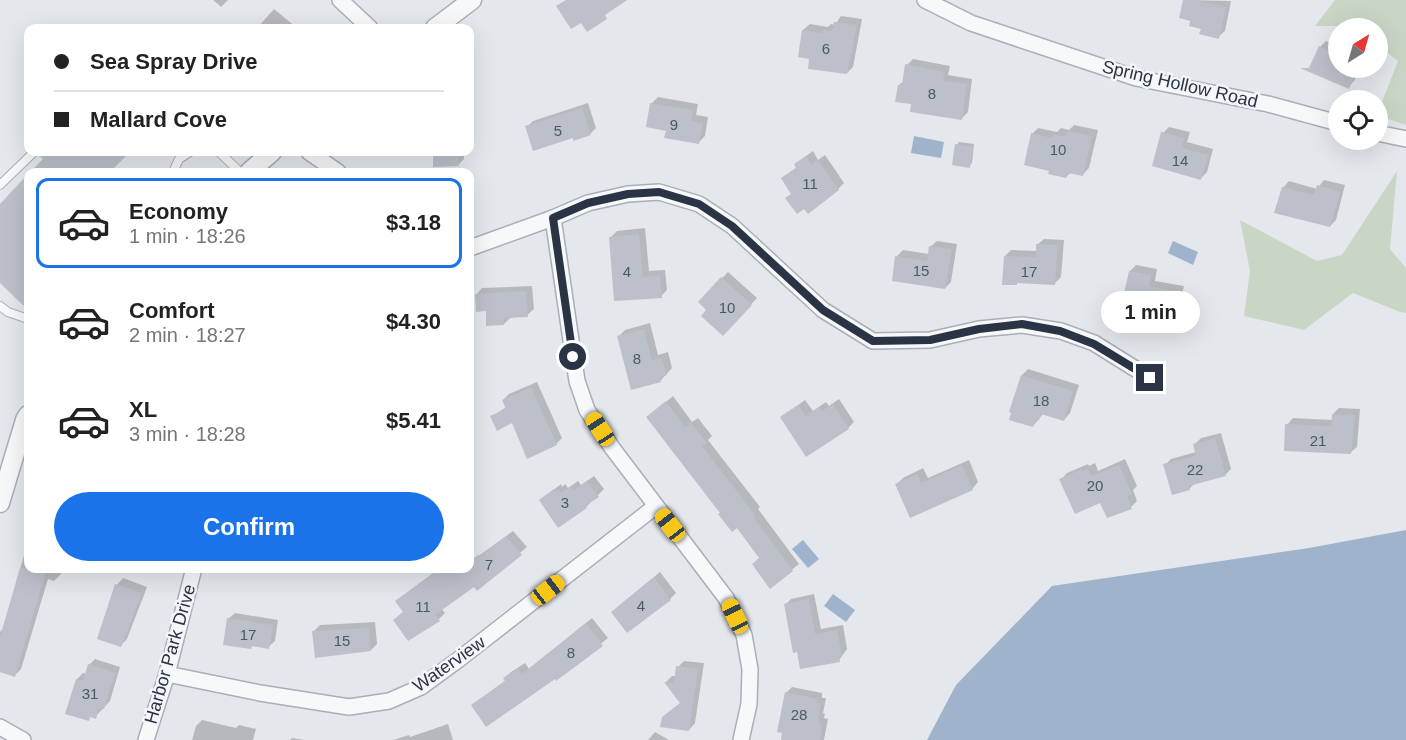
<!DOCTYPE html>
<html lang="en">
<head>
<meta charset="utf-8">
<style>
	:root { --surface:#fff; --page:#f2f2f2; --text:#222; --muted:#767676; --line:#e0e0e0; --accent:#1a73e8 }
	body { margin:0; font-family:Helvetica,sans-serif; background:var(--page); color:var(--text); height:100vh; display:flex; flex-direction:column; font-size:22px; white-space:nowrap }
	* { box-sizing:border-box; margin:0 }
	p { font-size:20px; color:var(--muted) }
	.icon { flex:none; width:33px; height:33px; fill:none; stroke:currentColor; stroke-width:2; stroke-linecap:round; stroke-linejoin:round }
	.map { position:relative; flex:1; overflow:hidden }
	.sheet { position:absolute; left:24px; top:168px; width:450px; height:405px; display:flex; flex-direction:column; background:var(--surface); border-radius:12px; box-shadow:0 6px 24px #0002 }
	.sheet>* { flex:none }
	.guide { position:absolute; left:24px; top:24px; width:450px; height:132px; border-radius:12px; box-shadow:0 6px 24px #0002; display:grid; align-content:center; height:132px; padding:0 30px; background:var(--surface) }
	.needle { width:39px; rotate:37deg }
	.fabs { position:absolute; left:1328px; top:18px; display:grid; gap:12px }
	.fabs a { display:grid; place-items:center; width:60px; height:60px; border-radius:50%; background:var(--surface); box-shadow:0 6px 24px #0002; font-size:30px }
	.end { position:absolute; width:27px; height:27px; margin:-14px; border:8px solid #2b3445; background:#fff; box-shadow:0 0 0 3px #fff }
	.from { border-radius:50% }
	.bubble { position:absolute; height:42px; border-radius:21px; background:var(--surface); box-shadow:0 6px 24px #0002; font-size:20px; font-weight:700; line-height:42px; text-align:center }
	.car { position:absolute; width:18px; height:36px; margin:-18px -9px; border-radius:8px; box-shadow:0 0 4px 2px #0007; background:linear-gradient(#f5c518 24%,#345 0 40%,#f5c518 0 76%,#345 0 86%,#f5c518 0) }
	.guide b { display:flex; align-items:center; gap:21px; height:57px; font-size:22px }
	.guide b+b { border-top:2px solid var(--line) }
	.guide i { width:15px; height:15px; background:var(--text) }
	ul { padding:10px 0 0; list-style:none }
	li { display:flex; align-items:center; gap:18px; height:90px; margin:0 12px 9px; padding:0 18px; border:3px solid transparent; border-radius:12px }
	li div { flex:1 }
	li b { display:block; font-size:22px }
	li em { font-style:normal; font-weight:700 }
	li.active { border-color:var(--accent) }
	li>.icon { width:54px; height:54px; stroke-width:1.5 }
	.button { display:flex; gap:12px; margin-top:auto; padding:12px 30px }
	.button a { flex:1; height:69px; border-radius:36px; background:var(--accent); color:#fff; font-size:24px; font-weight:700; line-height:69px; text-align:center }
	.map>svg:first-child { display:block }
	.green { fill:#c9d6c5 }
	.water { fill:#9fb4cc }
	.shadow { fill:#0003 }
	.building { fill:#bbc0ca }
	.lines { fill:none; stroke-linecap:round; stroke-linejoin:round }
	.service-casing { stroke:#a9aeb7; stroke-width:10 }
	.minor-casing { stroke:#a9aeb7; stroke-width:18 }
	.tertiary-casing { stroke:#a9aeb7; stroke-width:21 }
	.service { stroke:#f7f8fa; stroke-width:8 }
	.minor { stroke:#f7f8fa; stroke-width:15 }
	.tertiary { stroke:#f7f8fa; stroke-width:18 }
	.route { stroke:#2b3445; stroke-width:8 }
	.labels { text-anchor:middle; stroke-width:5; stroke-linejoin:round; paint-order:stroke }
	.number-label { font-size:15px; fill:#4f5766 }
	.street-label { font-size:18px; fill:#2b3445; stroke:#f4f6f9 }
</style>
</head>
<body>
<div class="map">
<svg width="1406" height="740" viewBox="0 0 1406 740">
	<rect width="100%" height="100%" fill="#e4e7ec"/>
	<g class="green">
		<path d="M 1335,0 L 1406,0 L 1406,125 L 1377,115 L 1398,61 L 1377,44 L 1377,28 L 1358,28 L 1355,26 L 1315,26 Z"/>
		<path d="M 1397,171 L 1390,249 L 1406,268 L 1406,313 L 1400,312 L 1353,293 L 1304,330 L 1244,316 L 1250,271 L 1240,220 L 1317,261 L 1342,255 Z"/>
	</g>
	<g class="water">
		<path d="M 914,136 L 944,142 L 941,158 L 911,153 Z"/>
		<path d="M 1173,241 L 1198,252 L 1193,265 L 1168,253 Z"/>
		<path d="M 1406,530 L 1406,740 L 927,740 L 956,685 L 1052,586 L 1309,548 Z"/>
		<path d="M 803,540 L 819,559 L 808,568 L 792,549 Z"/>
		<path d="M 833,594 L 855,610 L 846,622 L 824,606 Z"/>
	</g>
	<g class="shadow">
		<path d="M 213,0 L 228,0 L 221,7 Z"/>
		<path d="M 1185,0 L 1231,1 L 1225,31 L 1218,37 L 1202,28 L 1192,20 Z"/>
		<path d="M 274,9 L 297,28 L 257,28 Z"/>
		<path d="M 841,16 L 862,19 L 853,67 L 847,73 L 811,57 L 803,30 L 810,24 L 828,27 L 831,24 L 835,25 Z"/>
		<path d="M 1326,41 L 1334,45 L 1338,41 L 1338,68 L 1360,68 L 1354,81 L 1348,87 L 1320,47 Z"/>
		<path d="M 913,59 L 950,66 L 948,75 L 972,79 L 968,112 L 962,118 L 913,102 L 899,85 L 905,80 L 907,65 Z"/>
		<path d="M 658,97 L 698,104 L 696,115 L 708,117 L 705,136 L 699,142 L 667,130 L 651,104 Z"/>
		<path d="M 588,103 L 596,128 L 590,134 L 574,137 L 527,127 L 533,121 Z"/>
		<path d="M 1074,125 L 1098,130 L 1089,168 L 1083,174 L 1071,172 L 1066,177 L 1050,170 L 1032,134 L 1038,128 L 1057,132 L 1061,128 L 1069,130 Z"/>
		<path d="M 1169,127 L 1190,132 L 1187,142 L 1213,149 L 1207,172 L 1201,178 L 1163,133 Z"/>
		<path d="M 959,142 L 974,144 L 972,163 L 969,166 L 957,145 Z"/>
		<path d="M 813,151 L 818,160 L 825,155 L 844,183 L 838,189 L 793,193 L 783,178 L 797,167 L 796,165 L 802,159 Z"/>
		<path d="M 46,152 L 128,152 L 118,162 L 110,166 L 104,172 L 32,172 L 45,159 L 42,155 Z"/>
		<path d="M 434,152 L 464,152 L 464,159 L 458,165 L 434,165 Z"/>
		<path d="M 28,176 L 28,300 L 24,304 L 0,281 L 0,206 Z"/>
		<path d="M 1324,180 L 1345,185 L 1336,220 L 1330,226 L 1283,188 L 1289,181 L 1317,189 Z"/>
		<path d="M 645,228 L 649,271 L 665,270 L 667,290 L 661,296 L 615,299 L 611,237 L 617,231 Z"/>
		<path d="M 1044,239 L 1064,240 L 1061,277 L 1055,283 L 1005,256 L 1011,250 L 1037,251 L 1037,245 Z"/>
		<path d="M 937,241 L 957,244 L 951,282 L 945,288 L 897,256 L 903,250 L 929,254 L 930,247 Z"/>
		<path d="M 1136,265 L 1157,269 L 1155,281 L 1184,286 L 1179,309 L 1173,316 L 1130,271 Z"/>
		<path d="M 728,272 L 757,298 L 723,334 L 709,310 L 700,302 Z"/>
		<path d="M 532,286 L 534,309 L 527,315 L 510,318 L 504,324 L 487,309 L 476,295 L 482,288 Z"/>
		<path d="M 650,323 L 658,355 L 668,352 L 672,368 L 660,381 L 619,336 L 625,330 Z"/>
		<path d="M 1028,369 L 1079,385 L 1070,413 L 1064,420 L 1043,414 L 1033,426 L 1022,375 Z"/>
		<path d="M 537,382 L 562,438 L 556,444 L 513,421 L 492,417 L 506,407 L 503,400 L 509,394 Z"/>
		<path d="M 673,396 L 692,422 L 698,418 L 712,436 L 708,440 L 760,507 L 758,509 L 799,564 L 770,587 L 760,557 L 737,526 L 722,513 L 648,417 Z"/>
		<path d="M 839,399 L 854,422 L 848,428 L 782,417 L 805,400 L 813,411 L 826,402 L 829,406 Z"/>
		<path d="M 1339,408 L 1360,409 L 1357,447 L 1350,453 L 1287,425 L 1293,418 L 1333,420 L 1333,414 Z"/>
		<path d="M 1221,433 L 1231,469 L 1225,475 L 1195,483 L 1189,489 L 1165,465 L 1171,459 L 1196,452 L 1194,445 L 1201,438 Z"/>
		<path d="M 1125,459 L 1137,486 L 1133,490 L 1137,501 L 1131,507 L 1101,501 L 1061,480 L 1067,473 L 1088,464 L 1089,466 L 1095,463 L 1098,471 Z"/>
		<path d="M 969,460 L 978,482 L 972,489 L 897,484 L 903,478 L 923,468 L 928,478 Z"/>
		<path d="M 594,476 L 604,489 L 586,507 L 559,526 L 541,500 L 561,484 L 562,487 L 565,484 L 568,488 L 578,481 L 581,485 Z"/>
		<path d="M 513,531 L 527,547 L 477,589 L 474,585 L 441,608 L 445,613 L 439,619 L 408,639 L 405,611 L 397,601 L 440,568 L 470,568 L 470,562 Z"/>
		<path d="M 28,541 L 28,568 L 62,568 L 61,574 L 54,581 L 48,579 L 21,669 L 15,675 L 0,671 L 0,632 L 4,627 Z"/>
		<path d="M 660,572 L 676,593 L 670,599 L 619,606 Z"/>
		<path d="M 123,578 L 147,587 L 127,639 L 121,645 L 99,638 L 117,585 Z"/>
		<path d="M 814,594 L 821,629 L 843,625 L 847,649 L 839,660 L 785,605 L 791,599 Z"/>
		<path d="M 235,613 L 278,620 L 275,641 L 268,647 L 253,645 L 250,648 L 228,619 Z"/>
		<path d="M 592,618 L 608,638 L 557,679 L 555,677 L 473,705 L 506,680 L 505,678 L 511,672 L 525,663 L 529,669 Z"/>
		<path d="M 375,622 L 377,644 L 371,650 L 314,631 L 320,625 Z"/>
		<path d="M 95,659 L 120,667 L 110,701 L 95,717 L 91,716 L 88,719 L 67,713 L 77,679 L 83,673 L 86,674 L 89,665 Z"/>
		<path d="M 684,661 L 704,663 L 695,723 L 689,730 L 682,702 L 666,682 L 672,676 L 676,676 L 678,667 Z"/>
		<path d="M 792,687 L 822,693 L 822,698 L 826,698 L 823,713 L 825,714 L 824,718 L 828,719 L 824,740 L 782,740 L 786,693 Z"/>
		<path d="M 202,720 L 236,728 L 239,725 L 256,729 L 253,740 L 192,740 L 196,726 Z"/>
		<path d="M 448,724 L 453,740 L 393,740 L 409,735 L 410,737 Z"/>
		<path d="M 655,732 L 669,740 L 648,740 Z"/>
		<path d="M 292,738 L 305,740 L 290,740 Z"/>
	</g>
	<g class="building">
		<path d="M 566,0 L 627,0 L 605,15 L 607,19 L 587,32 L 581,23 L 571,29 L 556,6 Z"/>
		<path d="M 1183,0 L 1194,0 L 1226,7 L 1219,39 L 1199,34 L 1201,29 L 1189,26 L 1190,21 L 1179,18 Z"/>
		<path d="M 834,22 L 857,25 L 847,74 L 808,69 L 809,59 L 798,57 L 802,30 L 823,33 L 823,30 L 832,31 Z"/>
		<path d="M 1319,46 L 1338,55 L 1338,68 L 1358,68 L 1349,89 L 1300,68 L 1309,68 Z"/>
		<path d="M 905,64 L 944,72 L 943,81 L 967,84 L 962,120 L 910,112 L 911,104 L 895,102 L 898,85 L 902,85 Z"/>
		<path d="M 650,103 L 693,110 L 691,121 L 703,123 L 699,144 L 664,138 L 666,131 L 646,127 Z"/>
		<path d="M 582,108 L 591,135 L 573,141 L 573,138 L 533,151 L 525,126 Z"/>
		<path d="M 1067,131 L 1092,136 L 1083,176 L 1068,173 L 1066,178 L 1048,174 L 1049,171 L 1024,165 L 1031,133 L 1052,138 L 1053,134 L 1065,137 Z"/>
		<path d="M 1161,132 L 1184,138 L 1182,148 L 1208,155 L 1201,180 L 1152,166 Z"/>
		<path d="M 955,144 L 973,147 L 970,168 L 952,165 Z"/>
		<path d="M 40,152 L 130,152 L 110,172 L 30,172 L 43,159 L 39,155 Z"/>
		<path d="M 433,152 L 458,152 L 459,166 L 433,167 Z"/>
		<path d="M 806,156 L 811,165 L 818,160 L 839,190 L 808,214 L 804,209 L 797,214 L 785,198 L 791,194 L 781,178 L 796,168 L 794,164 Z"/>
		<path d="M 28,174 L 28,310 L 0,283 L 0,204 Z"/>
		<path d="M 1317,185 L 1340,192 L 1330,227 L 1274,213 L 1282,187 L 1314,195 Z"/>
		<path d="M 639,234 L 643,277 L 660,275 L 662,298 L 614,301 L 609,237 Z"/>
		<path d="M 1036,244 L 1058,245 L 1055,285 L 1017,283 L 1017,285 L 1002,285 L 1004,256 L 1036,257 Z"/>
		<path d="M 929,246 L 952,249 L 945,289 L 892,281 L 895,256 L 927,261 Z"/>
		<path d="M 1129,271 L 1151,275 L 1149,286 L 1178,292 L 1173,317 L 1121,307 Z"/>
		<path d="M 721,277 L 752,305 L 723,336 L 701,316 L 706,310 L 698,302 Z"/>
		<path d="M 526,291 L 528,317 L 504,318 L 504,325 L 486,326 L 486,311 L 476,312 L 475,294 Z"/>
		<path d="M 644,329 L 652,360 L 662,358 L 667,375 L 659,378 L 661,382 L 631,390 L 617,336 Z"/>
		<path d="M 1021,375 L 1073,391 L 1064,421 L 1041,414 L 1039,420 L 1036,419 L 1033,427 L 1009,420 L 1011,413 L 1009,412 Z"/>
		<path d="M 531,387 L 557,445 L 527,459 L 512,423 L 497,431 L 490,416 L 506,409 L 502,400 Z"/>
		<path d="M 666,401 L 685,427 L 691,423 L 707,443 L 702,446 L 755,515 L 753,516 L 793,571 L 770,589 L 752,564 L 759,558 L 737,528 L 732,532 L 718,514 L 720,513 L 646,417 Z"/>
		<path d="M 833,404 L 849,429 L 806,457 L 780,417 L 798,405 L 806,416 L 819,407 L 822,411 Z"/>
		<path d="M 1332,414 L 1355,415 L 1351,454 L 1284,451 L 1285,424 L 1331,426 Z"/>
		<path d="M 1215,438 L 1226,476 L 1189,486 L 1190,490 L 1172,495 L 1163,464 L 1196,456 L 1193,444 Z"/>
		<path d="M 962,465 L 973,490 L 910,518 L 895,484 L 917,474 L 921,483 Z"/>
		<path d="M 1119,465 L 1132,494 L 1127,496 L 1132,509 L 1107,518 L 1100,503 L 1075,514 L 1059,479 L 1082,469 L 1082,471 L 1088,469 L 1092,476 Z"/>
		<path d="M 587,481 L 599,497 L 585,506 L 587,508 L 558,528 L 539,500 L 554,489 L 555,492 L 558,489 L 561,493 L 571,486 L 574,490 Z"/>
		<path d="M 506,536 L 522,555 L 477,591 L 474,587 L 435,615 L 440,621 L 408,641 L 393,620 L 403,612 L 395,601 L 440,568 L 470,568 L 470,561 L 478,555 L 479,557 Z"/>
		<path d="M 20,568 L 47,568 L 15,677 L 0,672 L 0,637 Z"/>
		<path d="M 654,577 L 671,600 L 627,633 L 611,612 Z"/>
		<path d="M 115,584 L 142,593 L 121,647 L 97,639 Z"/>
		<path d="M 809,599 L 815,634 L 837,630 L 842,656 L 839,657 L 840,662 L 800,669 L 797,652 L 793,653 L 784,604 Z"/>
		<path d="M 227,618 L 273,625 L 269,649 L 252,646 L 251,649 L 223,645 Z"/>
		<path d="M 586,623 L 603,646 L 556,681 L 555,679 L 486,727 L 471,705 L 505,681 L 503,678 L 518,668 L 522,674 Z"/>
		<path d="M 369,628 L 371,651 L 315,658 L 312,631 Z"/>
		<path d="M 88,664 L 115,673 L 104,709 L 99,708 L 96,719 L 90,717 L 89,721 L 65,714 L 76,679 L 83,681 Z"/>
		<path d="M 676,666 L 698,669 L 689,731 L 660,727 L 662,717 L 680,703 L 664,682 L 674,683 Z"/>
		<path d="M 785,692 L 818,699 L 817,703 L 821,704 L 818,719 L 820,720 L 819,724 L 822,725 L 820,740 L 781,740 L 782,733 L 777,732 Z"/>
	</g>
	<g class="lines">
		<defs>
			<g id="service">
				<path d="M 219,152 L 240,172"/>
				<path d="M 173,172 L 179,159 L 190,152"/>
				<path d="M 0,185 L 34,152"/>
				<path d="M 0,306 L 8,312 L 28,319"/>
			</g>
			<g id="minor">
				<path d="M 340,0 L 370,28"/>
				<path d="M 925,0 L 971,23 L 1136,78 L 1268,104 L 1338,123"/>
				<path d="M 1377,133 L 1406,139"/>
				<path d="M 309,152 L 338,172"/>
				<path d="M 553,218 L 577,381 L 587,410 L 613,449 L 726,598 L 744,635 L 750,669 L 749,704 L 741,740"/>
				<path d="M 470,248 L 553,218 L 588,203 L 628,194 L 659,192 L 699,204 L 732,226 L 823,310 L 873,341 L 930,340 L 979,329 L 1022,325 L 1061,331 L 1094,343 L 1150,378"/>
				<path d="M 167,674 L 260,693 L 349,707 L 389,701 L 421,687 L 458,660 L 656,506"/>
				<path d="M 0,727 L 23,740"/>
				<path d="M 146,740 L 167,674 L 194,568"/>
			</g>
			<g id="tertiary">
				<path d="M 435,28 L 472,0"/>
				<path d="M 249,172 L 272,152"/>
				<path d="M 0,503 L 25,420 L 28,415"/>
			</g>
		</defs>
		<use href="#service" class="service-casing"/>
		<use href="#minor" class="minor-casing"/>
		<use href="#tertiary" class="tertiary-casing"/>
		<use href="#service" class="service"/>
		<use href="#minor" class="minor"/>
		<use href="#tertiary" class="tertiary"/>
	</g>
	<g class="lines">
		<path class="route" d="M 573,357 L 553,218 L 588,203 L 628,194 L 659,192 L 699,204 L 732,226 L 823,310 L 873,341 L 930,340 L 979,329 L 1022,324 L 1060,331 L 1094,344 L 1150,378"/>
	</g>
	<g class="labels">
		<g class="number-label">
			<text x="826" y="54">6</text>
			<text x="932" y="99">8</text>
			<text x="674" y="130">9</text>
			<text x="558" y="136">5</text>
			<text x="1058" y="155">10</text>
			<text x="1180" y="166">14</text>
			<text x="810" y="189">11</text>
			<text x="921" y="276">15</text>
			<text x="627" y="277">4</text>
			<text x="1029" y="277">17</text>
			<text x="727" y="313">10</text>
			<text x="637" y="364">8</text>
			<text x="1041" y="406">18</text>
			<text x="1318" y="446">21</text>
			<text x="1195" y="475">22</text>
			<text x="1095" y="491">20</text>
			<text x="565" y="508">3</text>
			<text x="489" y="570">7</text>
			<text x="641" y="611">4</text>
			<text x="423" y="612">11</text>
			<text x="248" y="640">17</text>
			<text x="342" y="646">15</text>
			<text x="571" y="658">8</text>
			<text x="90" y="699">31</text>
			<text x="799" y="720">28</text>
		</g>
		<g class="street-label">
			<text transform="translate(1180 84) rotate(13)" y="6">Spring Hollow Road</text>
			<text transform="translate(170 654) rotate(-74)" y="6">Harbor Park Drive</text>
			<text transform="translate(449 664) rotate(-35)" y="6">Waterview</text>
		</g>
	</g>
</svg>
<div class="fabs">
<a><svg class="needle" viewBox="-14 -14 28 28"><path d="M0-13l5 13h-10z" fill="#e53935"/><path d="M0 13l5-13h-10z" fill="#767676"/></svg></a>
<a><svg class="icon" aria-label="locate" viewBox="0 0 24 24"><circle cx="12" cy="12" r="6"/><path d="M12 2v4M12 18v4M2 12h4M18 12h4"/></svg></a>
</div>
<i class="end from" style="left:573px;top:357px"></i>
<i class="end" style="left:1150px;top:378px"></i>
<div class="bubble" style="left:1101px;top:291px;width:99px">1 min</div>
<i class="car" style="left:600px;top:429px;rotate:327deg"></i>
<i class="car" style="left:670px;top:525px;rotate:322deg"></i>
<i class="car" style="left:548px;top:590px;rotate:52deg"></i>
<i class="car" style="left:735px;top:616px;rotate:335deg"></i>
<div class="guide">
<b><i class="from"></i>Sea Spray Drive</b>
<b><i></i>Mallard Cove</b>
</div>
<section class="sheet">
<ul>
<li class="active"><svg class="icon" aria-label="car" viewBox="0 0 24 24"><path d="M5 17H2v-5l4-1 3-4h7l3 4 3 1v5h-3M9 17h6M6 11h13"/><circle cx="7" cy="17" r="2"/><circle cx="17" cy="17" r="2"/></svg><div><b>Economy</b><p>1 min · 18:26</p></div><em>$3.18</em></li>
<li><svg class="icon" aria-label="car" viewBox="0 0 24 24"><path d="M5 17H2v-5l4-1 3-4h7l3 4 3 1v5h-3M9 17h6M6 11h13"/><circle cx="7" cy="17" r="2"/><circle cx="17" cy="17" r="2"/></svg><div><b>Comfort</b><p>2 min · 18:27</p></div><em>$4.30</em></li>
<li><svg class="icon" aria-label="car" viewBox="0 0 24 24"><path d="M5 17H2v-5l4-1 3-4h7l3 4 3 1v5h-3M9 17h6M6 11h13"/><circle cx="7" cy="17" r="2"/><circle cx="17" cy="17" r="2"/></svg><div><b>XL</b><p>3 min · 18:28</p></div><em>$5.41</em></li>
</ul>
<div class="button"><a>Confirm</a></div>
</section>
</div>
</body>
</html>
